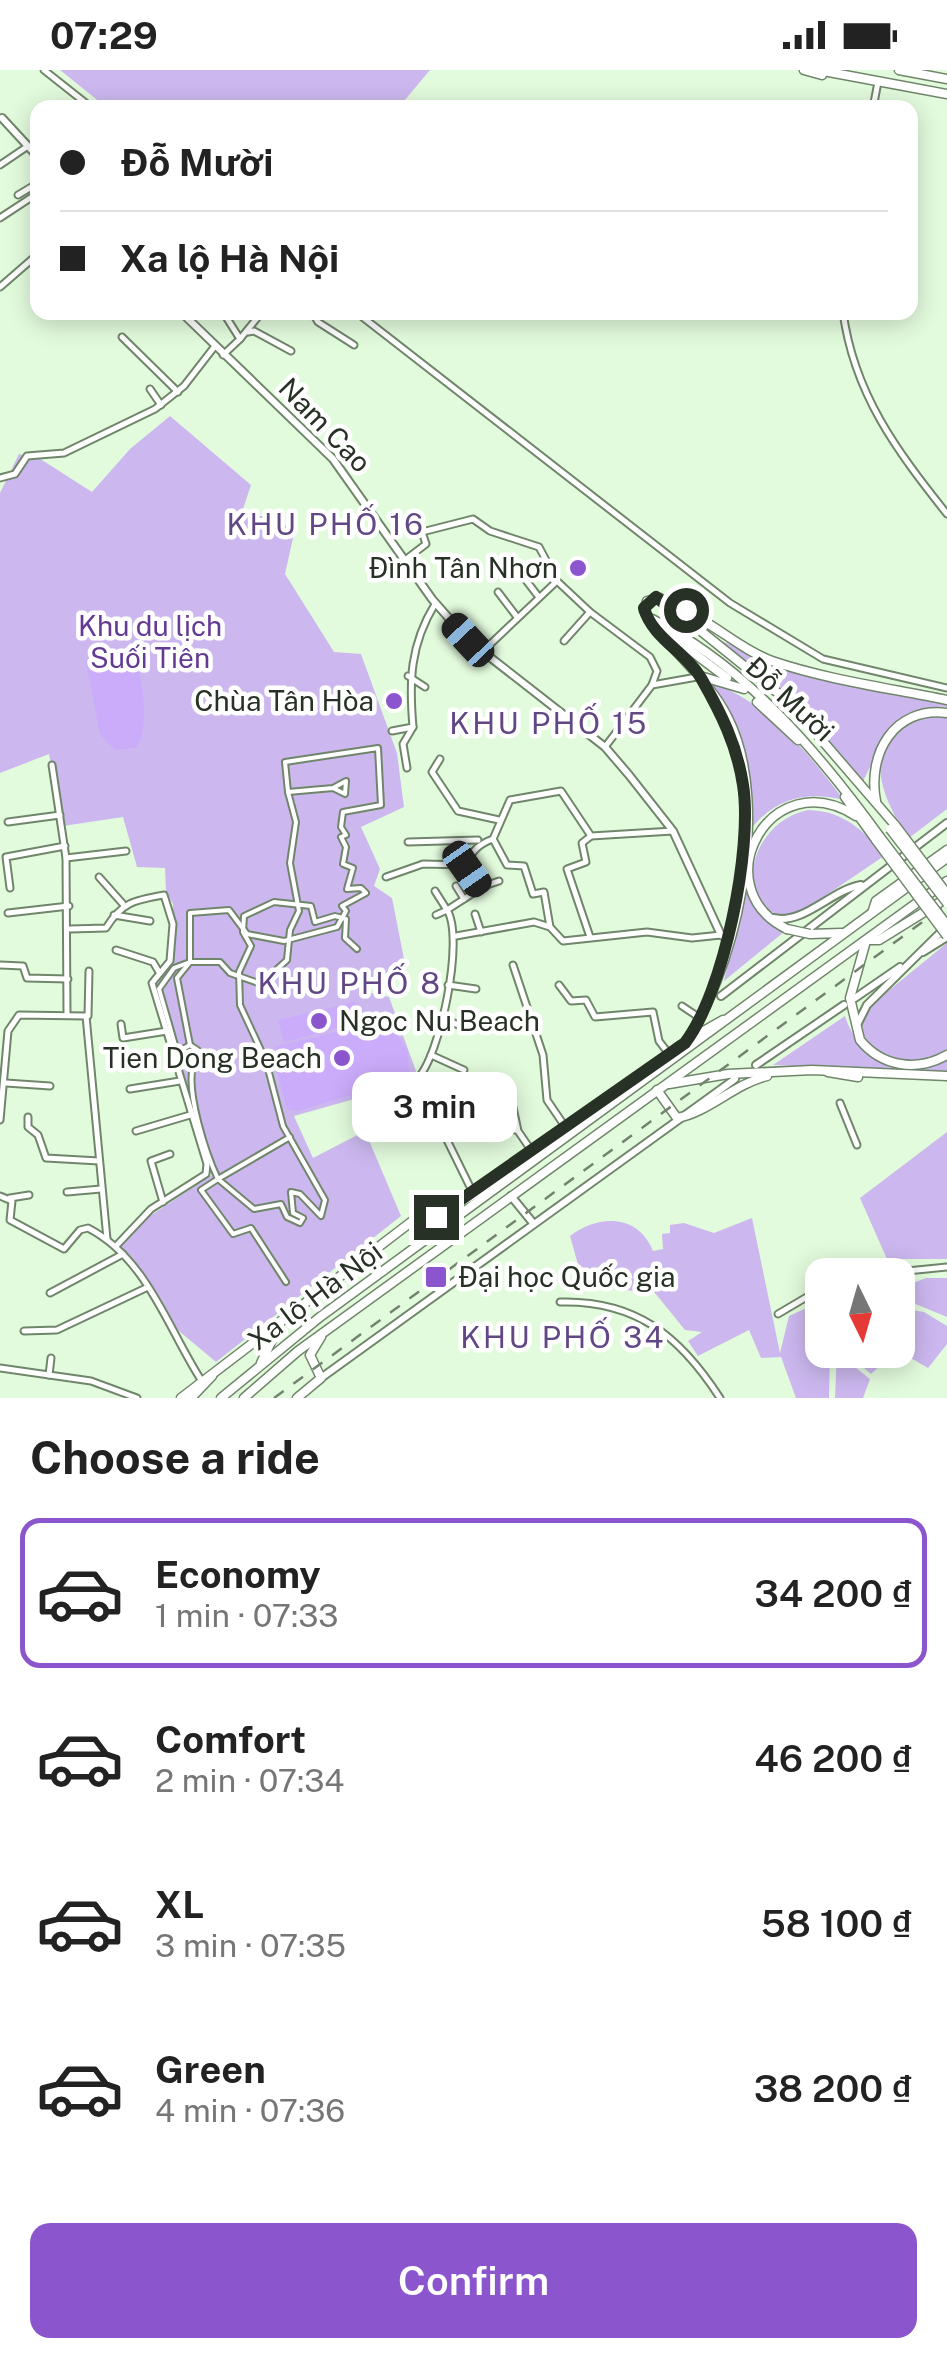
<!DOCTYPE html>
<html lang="en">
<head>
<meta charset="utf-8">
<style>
	:root { --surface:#fff; --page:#f2f2f2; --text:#222; --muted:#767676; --line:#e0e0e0; --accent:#8b55cd }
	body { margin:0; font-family:"Public Sans",sans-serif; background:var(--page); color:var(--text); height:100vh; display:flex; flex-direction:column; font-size:38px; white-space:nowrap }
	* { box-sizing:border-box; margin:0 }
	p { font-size:32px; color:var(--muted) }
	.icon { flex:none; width:55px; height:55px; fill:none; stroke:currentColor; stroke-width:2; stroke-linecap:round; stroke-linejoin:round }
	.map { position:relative; height:1328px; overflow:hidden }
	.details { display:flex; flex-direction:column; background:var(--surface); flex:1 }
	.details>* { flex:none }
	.hud { position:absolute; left:30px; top:30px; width:888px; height:220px; border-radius:20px; box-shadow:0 5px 25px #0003; display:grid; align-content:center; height:220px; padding:0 30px; background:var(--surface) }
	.needle { width:65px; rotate:175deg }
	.tools { position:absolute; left:805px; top:1188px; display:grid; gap:20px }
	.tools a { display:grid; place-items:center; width:110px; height:110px; border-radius:20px; background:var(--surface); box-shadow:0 5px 25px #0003; font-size:50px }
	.end { position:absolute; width:45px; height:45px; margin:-22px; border:12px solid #283125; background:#fff; box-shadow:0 0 0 5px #fff }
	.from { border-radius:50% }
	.bubble { position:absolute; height:70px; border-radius:20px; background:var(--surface); box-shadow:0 5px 25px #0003; font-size:32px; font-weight:600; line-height:70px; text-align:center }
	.car { position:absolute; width:30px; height:60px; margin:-30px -15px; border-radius:12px; box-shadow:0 0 8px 2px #0007; background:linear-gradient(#222 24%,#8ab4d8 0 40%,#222 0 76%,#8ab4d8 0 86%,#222 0) }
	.hud b { display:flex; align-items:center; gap:35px; height:95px; font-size:38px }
	.hud b+b { border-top:2px solid var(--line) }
	.hud i { width:25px; height:25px; background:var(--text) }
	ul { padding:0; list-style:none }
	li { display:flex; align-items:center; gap:30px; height:150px; margin:0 20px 15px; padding:0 10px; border:5px solid transparent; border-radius:20px }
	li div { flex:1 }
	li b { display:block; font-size:38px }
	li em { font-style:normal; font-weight:600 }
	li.on { border-color:var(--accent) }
	li>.icon { width:90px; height:90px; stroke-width:1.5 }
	h2 { padding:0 30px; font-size:45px; line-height:120px }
	.primary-button { display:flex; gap:20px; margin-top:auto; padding:20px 30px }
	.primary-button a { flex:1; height:115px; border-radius:20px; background:var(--accent); color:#fff; font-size:40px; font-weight:600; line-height:115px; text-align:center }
	.status { display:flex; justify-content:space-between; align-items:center; height:70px; padding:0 50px; background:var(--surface); direction:ltr }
	.status svg { height:28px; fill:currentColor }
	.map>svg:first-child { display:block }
	.green { fill:#ccb8ef }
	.water { fill:#cbacfb }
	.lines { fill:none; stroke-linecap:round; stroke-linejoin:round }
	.pedestrian-casing { stroke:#70866b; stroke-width:8 }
	.minor-casing { stroke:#70866b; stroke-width:9 }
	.tertiary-casing { stroke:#70866b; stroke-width:10 }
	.secondary-casing { stroke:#70866b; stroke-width:10 }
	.primary-casing { stroke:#70866b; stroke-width:11 }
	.trunk-casing { stroke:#70866b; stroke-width:11 }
	.pedestrian { stroke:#fff; stroke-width:4 }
	.minor { stroke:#fff; stroke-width:5 }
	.tertiary { stroke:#fff; stroke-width:6 }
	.secondary { stroke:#fff; stroke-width:6 }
	.primary { stroke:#fff; stroke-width:8 }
	.trunk { stroke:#fff; stroke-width:8 }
	.rail { stroke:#748370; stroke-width:2.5; stroke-dasharray:12 12; stroke-linecap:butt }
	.trunk-bridge-casing { stroke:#70866b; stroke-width:11; stroke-linecap:butt }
	.trunk-bridge { stroke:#fff; stroke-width:8 }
	.route { stroke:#283125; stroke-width:12 }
	.poi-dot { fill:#8b55cd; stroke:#fff; stroke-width:4 }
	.labels { text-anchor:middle; stroke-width:9; stroke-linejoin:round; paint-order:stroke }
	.street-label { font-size:28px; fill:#283125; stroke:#fff }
	.poi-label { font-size:28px; fill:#283125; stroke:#fff; text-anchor:end }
	.park-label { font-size:28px; fill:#633a94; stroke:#fff }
	.neighbourhood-label { font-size:30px; letter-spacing:2.5px; fill:#614885; stroke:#fff }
</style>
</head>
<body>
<div class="status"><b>07:29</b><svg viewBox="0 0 49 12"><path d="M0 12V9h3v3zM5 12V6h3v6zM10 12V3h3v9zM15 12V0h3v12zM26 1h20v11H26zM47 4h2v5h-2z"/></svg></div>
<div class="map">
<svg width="947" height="1328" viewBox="0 0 947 1328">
	<rect width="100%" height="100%" fill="#e3fbdd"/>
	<g class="green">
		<path d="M 60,0 L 430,0 L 399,37 L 106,37 Z"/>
		<path d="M 170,346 L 251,415 L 243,439 L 295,459 L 285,504 L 334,582 L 361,584 L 397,683 L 404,737 L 361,757 L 380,799 L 374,816 L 392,828 L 406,899 L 364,911 L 367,922 L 389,927 L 416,1001 L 411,1013 L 294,1046 L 313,1088 L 365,1061 L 401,1146 L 216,1292 L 173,1256 L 119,1179 L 130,1159 L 212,1105 L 153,912 L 172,895 L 173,834 L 166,822 L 165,798 L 137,797 L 123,747 L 63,756 L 49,684 L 0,703 L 0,423 L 19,384 L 42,390 L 92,422 L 130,379 Z"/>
		<path d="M 722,571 L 795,602 L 947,633 L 947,637 C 888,634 885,670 863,711 L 802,639 Z"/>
		<path d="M 709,612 C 769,632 807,682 844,730 C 806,720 772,729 749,762 C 749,709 737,657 709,612 Z"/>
		<path d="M 928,646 L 947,647 L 947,739 L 909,768 C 878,725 857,664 928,646 Z"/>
		<path d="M 808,740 C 843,741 863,759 884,786 L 791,849 C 729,839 748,752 808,740 Z"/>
		<path d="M 746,814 L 763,847 L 784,862 L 724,911 Z"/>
		<path d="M 947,873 L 947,979 C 917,999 878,992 860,960 L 866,939 Z"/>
		<path d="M 845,946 C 859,991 904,1011 947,989 L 947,1002 L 773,995 Z"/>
		<path d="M 947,1062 L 947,1189 L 887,1189 L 860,1128 Z"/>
		<path d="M 752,1148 L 780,1283 L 789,1246 L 822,1231 L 822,1280 L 830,1280 L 829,1328 L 796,1328 L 781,1287 L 761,1288 L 749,1260 L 698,1286 L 688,1271 L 702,1262 L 685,1260 L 655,1223 L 584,1216 L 570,1166 C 600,1143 639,1145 653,1181 L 663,1179 L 662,1164 L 670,1163 L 670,1155 L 684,1153 L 714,1163 Z"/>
		<path d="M 926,1208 L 947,1208 L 947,1247 L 901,1228 L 900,1218 Z"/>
		<path d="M 904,1239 L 924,1242 L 947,1256 L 947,1274 L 928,1298 L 904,1284 L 899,1242 Z"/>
		<path d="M 843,1280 L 893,1280 L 894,1283 L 871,1304 Z"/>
		<path d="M 837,1283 L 870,1309 L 863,1328 L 835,1328 Z"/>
	</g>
	<g class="water">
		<path d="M 129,578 C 143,597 151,659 136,678 L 115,680 L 100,665 L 86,592 L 94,581 Z"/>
		<path d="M 355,932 L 361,952 L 284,972 L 278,950 Z"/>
		<path d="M 387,950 L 408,981 L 409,1008 L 297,1041 L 287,1039 L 275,995 L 276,976 Z"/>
	</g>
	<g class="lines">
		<defs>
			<g id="pedestrian">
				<path d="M 190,975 L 177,908 L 190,892 L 220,892 L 230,903 L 261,914 L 287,890 L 290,860 L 299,841 L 290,793 L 296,752 L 288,722"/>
				<path d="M 290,1067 L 218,1109 L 254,1139 L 281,1134 L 287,1147 L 300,1153 L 303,1148 L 293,1143 L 291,1122 L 300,1124 L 321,1146 L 325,1130 L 283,1056 L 266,991 L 240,935 L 239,902 L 251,876 L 243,862 L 244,846 L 274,832 L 311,836 L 315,852 L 335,846 L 346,849 L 345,868 L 357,879"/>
				<path d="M 286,1212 L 251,1158 L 233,1164 L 201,1120 L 218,1109 C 206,1084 186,1022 193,996 C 195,990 198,986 199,981 L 190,975 L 177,982 L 159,919 L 174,898 L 190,892 L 190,843 L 229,840 L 247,864 L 284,871 L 337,857 L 346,841 L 342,836 L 366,823 L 361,818 L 347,819 L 353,798 L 343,794 L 346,777 L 341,767 L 346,765 L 341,757 L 343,742 L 381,735 L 378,678 L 285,692 L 288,722 L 333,718 L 345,724 L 346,711 L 333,718"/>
			</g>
			<g id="minor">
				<path d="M 44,0 L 92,38"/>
				<path d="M 873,38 L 878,12"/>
				<path d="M 0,95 L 28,76"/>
				<path d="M 18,125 L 38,113"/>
				<path d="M 0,148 L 38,123"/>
				<path d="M 0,217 L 38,184"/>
				<path d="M 223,242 L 240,269 L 223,285"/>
				<path d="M 312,242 L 318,252 L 354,275"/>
				<path d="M 356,242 L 730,533 L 823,589 L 947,618"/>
				<path d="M 843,242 C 854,324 897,381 947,444"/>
				<path d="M 248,262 L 254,261 L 291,281"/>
				<path d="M 122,267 L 178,322"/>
				<path d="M 240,269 L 262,242"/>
				<path d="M 150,319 L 161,335"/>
				<path d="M 0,408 L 15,404 L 27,386 L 64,383 L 155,339 L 184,316 L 215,276"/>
				<path d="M 405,490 L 426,474 L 422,462 L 473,449 L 490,461 L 539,477 L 557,511"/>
				<path d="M 525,509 L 538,526"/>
				<path d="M 498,522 L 517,547"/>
				<path d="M 564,571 L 590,542"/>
				<path d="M 482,582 L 557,511 L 590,542 L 650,587 L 657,601 L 652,615"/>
				<path d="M 408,606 L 425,617"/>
				<path d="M 392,661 L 413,657 C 409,611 410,575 435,534"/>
				<path d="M 605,677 L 652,615 L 697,607"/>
				<path d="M 440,689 L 432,702 L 458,741 L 499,750"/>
				<path d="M 52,695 L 66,788 L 67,943"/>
				<path d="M 407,698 L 403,674 L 413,657"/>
				<path d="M 8,752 L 60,745"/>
				<path d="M 493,769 L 507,795 L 524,796 L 533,824 L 544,822 L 550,857"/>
				<path d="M 408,772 L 478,770"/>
				<path d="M 66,788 L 126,781"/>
				<path d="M 99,807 L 123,834"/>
				<path d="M 386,807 L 423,794 L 466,795"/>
				<path d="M 456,816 L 464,829"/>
				<path d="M 10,818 L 6,787 L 65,776"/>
				<path d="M 478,818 L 499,811"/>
				<path d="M 435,821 L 447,840 L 436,845"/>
				<path d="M 8,843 L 69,836"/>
				<path d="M 475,844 L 481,862"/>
				<path d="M 114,845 L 150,851"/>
				<path d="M 70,859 L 106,858 C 122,832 135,830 164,825 L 173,854 L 170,891 L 152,913 L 207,1094 L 206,1104 L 151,1139 L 117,1175"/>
				<path d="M 456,866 L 534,852 L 550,857 L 563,871 L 647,862 L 692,868 L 721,865"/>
				<path d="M 590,867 L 567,799 L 586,792 L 582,773 L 591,766"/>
				<path d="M 116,880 L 153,892 L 159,902"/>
				<path d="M 0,895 L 23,896 L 27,908 L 68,909"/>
				<path d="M 513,895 L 543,985 L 547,1030 L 566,1058"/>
				<path d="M 448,915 L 476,919"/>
				<path d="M 559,915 L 571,931 L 586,930 L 595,947 L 653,942 L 659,971 L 669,984"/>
				<path d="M 682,936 L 700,948"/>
				<path d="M 88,946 L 89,901"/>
				<path d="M 440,947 L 463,957"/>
				<path d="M 121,954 L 123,968 L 167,961"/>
				<path d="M 431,985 L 464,1000"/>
				<path d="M 6,1013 L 50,1016"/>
				<path d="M 130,1019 L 180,1011"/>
				<path d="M 509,1019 L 518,1061 L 533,1083"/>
				<path d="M 840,1033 L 857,1075"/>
				<path d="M 500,1046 L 515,1060"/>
				<path d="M 28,1047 L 28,1057 L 38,1065 L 46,1088 L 99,1091"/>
				<path d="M 0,1050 L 8,961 L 19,945 L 86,946 L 107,1169"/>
				<path d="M 434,1050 L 459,1048"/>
				<path d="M 136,1061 L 190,1045"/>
				<path d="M 67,1122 L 101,1119"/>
				<path d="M 474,1125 L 417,1009 C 440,987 465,868 447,840 L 478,820 L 466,794 C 473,780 479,774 493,769 L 510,730 L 561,721 L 591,766 L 673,761"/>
				<path d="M 0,1126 L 12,1131 L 10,1150 L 64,1179 L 80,1160 L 88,1158 C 148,1189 168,1260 203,1313"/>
				<path d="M 10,1128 L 29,1125"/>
				<path d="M 163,1132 L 151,1091 L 170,1084"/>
				<path d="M 867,1205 L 947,1197"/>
				<path d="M 50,1223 L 123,1184"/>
				<path d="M 560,1232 C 636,1230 680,1266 720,1328"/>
				<path d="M 778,1244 L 822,1218"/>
				<path d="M 24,1261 L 57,1260 L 148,1217"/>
				<path d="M 0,1298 L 91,1311 L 137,1328"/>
				<path d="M 49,1305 L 51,1288"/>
			</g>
			<g id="tertiary">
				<path d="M 2,48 L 38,87"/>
				<path d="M 181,242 L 333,389 L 432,529 L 468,570 L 605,677 L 629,705 L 673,761 L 721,865 L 729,869"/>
			</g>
			<g id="secondary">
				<path d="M 773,848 C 804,855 831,820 861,815"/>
				<path d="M 923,882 L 947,867"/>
				<path d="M 721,926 L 947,753"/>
				<path d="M 855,928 L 900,897"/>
				<path d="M 857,955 L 867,935 L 945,858"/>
				<path d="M 756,995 L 844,935"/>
				<path d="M 511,1126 L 533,1153"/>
				<path d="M 321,1308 L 735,1009"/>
			</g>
			<g id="primary">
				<path d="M 804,0 L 822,5"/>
				<path d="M 818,0 L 947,24"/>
				<path d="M 899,0 L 947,9"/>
				<path d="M 873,840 L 876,831 L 947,780"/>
				<path d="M 867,870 L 879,870 L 947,828"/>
			</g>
			<g id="trunk">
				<path d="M 670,537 C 707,545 736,578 772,591 C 828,610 889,618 947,630"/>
				<path d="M 652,549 C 747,597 819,683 880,767"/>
				<path d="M 666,562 L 727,608"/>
				<path d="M 700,606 L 744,619"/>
				<path d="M 757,632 L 798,670"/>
				<path d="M 845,727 L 876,770"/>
				<path d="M 876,731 C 867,684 894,636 947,643"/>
				<path d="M 787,859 C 703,818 769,691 856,746"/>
				<path d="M 810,864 L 841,863"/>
				<path d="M 866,871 L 850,928 L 860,970 C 882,997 917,1002 947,985"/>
				<path d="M 693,967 L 723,950"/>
				<path d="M 678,982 C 736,907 773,737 728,648 C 707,606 669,580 644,541 L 647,531 L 660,528 L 789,632 L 895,755"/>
				<path d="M 828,1002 L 858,1007"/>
				<path d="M 669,1014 L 728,1004 L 812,1000 L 947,1006"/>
				<path d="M 657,1020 L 677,1048 C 709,1042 734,1014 767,1006"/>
				<path d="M 411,1154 L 447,1151"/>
				<path d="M 261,1293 L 281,1251"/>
				<path d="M 181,1328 L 415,1149 C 463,1150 633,1010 681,975"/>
				<path d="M 191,1328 L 212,1306"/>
				<path d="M 221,1328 L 320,1247 L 947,788"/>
				<path d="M 244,1328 L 298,1281 L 947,811"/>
				<path d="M 297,1328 L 321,1308 L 310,1285 L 321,1267"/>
			</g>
		</defs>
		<use href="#pedestrian" class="pedestrian-casing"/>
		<use href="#minor" class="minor-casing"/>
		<use href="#tertiary" class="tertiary-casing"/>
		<use href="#secondary" class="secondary-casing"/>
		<use href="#primary" class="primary-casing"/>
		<use href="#trunk" class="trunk-casing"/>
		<use href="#pedestrian" class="pedestrian"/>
		<use href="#minor" class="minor"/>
		<use href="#tertiary" class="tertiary"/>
		<use href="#secondary" class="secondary"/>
		<use href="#primary" class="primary"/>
		<use href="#trunk" class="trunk"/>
		<path class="rail" d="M 274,1328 L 947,834"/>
		<defs>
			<g id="trunk-bridge">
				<path d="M 895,755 L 947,824"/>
				<path d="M 890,759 L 947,833"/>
				<path d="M 880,767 L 947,855"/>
				<path d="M 876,770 L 947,866"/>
				<path d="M 787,859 L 810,864"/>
			</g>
		</defs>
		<use href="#trunk-bridge" class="trunk-bridge-casing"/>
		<use href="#trunk-bridge" class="trunk-bridge"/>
	</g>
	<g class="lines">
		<path class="route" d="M 436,1147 L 685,973 C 724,922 753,778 743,715 C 737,675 721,643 701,608 C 686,582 652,568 644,538 L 656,527 L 669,537 L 686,540"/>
	</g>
	<g class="poi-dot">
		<circle cx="578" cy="498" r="10"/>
		<circle cx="394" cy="631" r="10"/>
		<circle cx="319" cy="951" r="10"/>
		<circle cx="342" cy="988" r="10"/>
		<rect x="424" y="1195" width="24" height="24" rx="5"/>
	</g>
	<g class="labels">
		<g class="street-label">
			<text transform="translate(325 355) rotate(46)" y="10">Nam Cao</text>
			<text transform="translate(790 629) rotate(43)" y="10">Đỗ Mười</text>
			<text transform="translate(315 1226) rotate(-37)" y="10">Xa lộ Hà Nội</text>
		</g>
		<g class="poi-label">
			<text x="558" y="508">Đình Tân Nhơn</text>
			<text x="374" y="641">Chùa Tân Hòa</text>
			<text x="339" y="961" text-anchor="start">Ngoc Nu Beach</text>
			<text x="322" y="998">Tien Dong Beach</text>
			<text x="458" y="1217" text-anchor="start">Đại học Quốc gia</text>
		</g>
		<g class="park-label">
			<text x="150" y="566">Khu du lịch<tspan x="150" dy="32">Suối Tiên</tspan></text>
		</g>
		<g class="neighbourhood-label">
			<text x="326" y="465">KHU PHỐ 16</text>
			<text x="549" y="664">KHU PHỐ 15</text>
			<text x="350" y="924">KHU PHỐ 8</text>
			<text x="563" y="1278">KHU PHỐ 34</text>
		</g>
	</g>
</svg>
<div class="tools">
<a><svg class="needle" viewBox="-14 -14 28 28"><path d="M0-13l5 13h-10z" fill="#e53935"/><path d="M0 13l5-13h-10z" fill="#767676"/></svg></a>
</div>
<i class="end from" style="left:686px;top:540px"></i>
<i class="end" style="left:436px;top:1147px"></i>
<div class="bubble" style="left:352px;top:1002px;width:165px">3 min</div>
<i class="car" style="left:468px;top:570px;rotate:317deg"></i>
<i class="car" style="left:467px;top:799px;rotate:145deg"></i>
<div class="hud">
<b><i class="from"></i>Đỗ Mười</b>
<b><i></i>Xa lộ Hà Nội</b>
</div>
</div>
<section class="details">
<h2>Choose a ride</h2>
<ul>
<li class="on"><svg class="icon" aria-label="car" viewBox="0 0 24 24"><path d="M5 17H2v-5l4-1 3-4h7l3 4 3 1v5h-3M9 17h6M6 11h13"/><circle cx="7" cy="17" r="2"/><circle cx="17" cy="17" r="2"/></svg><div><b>Economy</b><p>1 min · 07:33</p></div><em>34 200 ₫</em></li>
<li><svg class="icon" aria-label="car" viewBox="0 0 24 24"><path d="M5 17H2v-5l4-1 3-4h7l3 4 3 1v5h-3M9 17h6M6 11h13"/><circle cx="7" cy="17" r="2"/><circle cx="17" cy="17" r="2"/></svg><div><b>Comfort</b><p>2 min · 07:34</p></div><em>46 200 ₫</em></li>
<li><svg class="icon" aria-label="car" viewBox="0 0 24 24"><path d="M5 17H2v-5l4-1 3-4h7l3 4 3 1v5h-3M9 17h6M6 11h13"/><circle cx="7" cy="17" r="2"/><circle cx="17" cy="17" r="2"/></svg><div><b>XL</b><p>3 min · 07:35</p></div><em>58 100 ₫</em></li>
<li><svg class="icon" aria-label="car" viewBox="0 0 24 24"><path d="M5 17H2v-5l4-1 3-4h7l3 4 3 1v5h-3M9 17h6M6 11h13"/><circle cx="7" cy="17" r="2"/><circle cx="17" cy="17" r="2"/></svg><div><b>Green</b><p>4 min · 07:36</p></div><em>38 200 ₫</em></li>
</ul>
<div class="primary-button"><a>Confirm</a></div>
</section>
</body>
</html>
